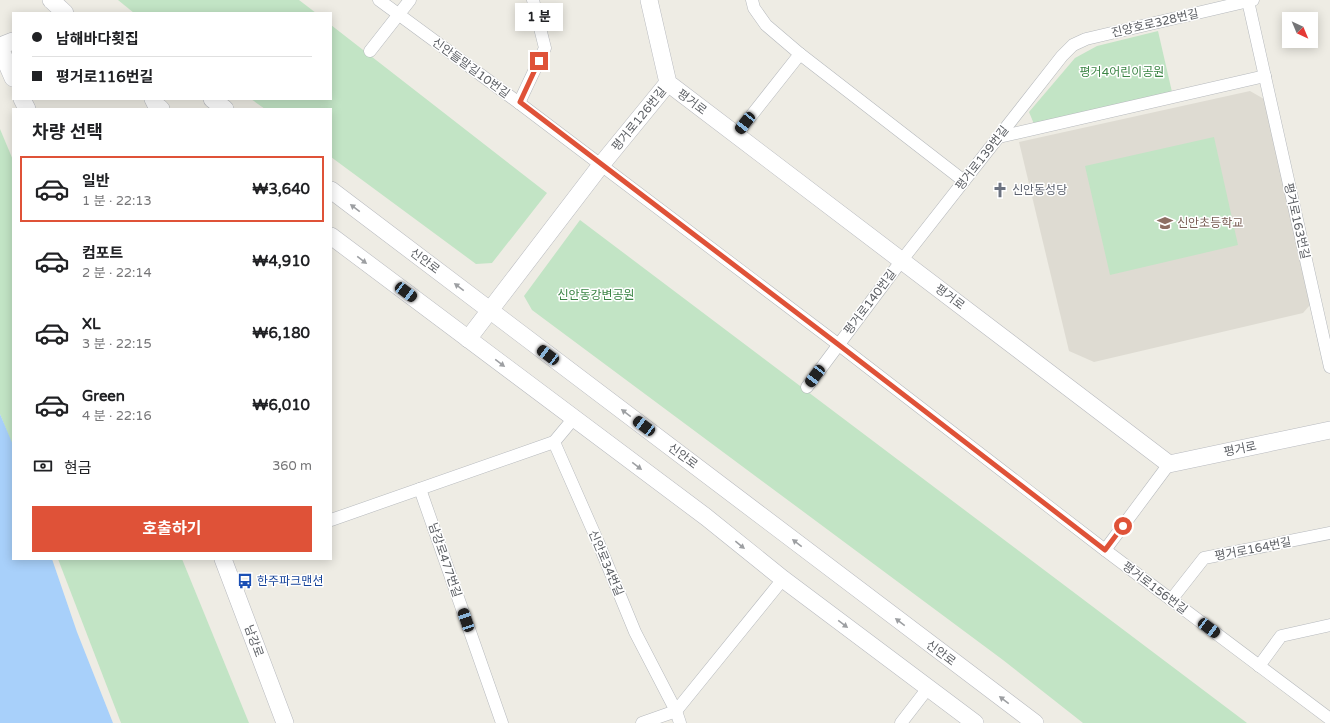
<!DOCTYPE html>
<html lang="ko">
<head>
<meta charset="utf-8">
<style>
	:root { --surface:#fff; --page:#f6f6f6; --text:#202124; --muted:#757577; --line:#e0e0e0; --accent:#df5238 }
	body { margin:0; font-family:"Varela Round","Noto Sans KR",sans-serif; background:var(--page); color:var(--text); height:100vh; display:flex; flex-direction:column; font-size:15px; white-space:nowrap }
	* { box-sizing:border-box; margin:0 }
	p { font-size:13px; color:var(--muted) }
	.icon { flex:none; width:22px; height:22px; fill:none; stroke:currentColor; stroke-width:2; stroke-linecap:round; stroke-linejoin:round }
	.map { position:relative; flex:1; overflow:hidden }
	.drawer { position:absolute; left:12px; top:108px; width:320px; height:452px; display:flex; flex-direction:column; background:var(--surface); border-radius:0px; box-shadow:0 2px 10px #0003 }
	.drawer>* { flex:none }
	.hud { position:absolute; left:12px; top:12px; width:320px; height:88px; border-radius:0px; box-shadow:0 2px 10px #0003; display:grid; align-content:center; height:88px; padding:0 20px; background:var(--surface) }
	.needle { width:26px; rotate:136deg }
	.fabs { position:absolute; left:1282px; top:12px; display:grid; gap:8px }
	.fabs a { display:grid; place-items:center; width:36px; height:36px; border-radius:0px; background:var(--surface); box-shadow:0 2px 10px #0003; font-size:20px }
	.end { position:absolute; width:18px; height:18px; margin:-9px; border:5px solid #df5238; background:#fff; box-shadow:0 0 0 2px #fff }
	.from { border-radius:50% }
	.bubble { position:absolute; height:28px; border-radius:0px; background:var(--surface); box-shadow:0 2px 10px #0003; font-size:13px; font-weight:700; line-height:28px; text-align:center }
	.car { position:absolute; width:12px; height:24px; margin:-12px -6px; border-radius:5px; box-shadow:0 0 3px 1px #0007; background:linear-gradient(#222 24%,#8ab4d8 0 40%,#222 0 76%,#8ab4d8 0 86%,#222 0) }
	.hud b { display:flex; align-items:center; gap:14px; height:38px; font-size:15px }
	.hud b+b { border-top:1px solid var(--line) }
	.hud i { width:10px; height:10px; background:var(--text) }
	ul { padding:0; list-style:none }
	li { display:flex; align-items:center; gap:12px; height:66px; margin:0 8px 6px; padding:0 12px; border:2px solid transparent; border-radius:0px }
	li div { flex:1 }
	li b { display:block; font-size:15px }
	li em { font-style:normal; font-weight:700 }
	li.current { border-color:var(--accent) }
	li>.icon { width:36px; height:36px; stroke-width:1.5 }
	h2 { padding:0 20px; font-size:18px; line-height:48px }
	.pay { display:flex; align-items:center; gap:10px; height:44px; padding:0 20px; font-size:15px }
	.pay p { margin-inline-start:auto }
	.action { display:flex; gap:8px; margin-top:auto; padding:8px 20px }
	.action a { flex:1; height:46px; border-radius:0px; background:var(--accent); color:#fff; font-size:16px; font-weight:700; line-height:46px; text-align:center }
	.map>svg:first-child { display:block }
	.education { fill:#dedbd2 }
	.green { fill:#c2e4c5 }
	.water { fill:#a8d0fa }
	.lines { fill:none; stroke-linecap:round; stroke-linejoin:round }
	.street-casing { stroke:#b6b9bd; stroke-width:13 }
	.secondary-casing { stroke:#b8babf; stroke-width:18 }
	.street { stroke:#fff; stroke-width:12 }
	.secondary { stroke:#fff; stroke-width:17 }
	.oneway { fill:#9d9fa2 }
	.route { stroke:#df5238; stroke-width:5 }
	.labels { text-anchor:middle; stroke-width:3; stroke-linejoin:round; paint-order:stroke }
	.street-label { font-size:12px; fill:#5c5f64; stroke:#fff }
	.park-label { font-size:12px; fill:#3a8444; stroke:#fff }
	.worship-label { font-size:12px; fill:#5b616d; stroke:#fff; text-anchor:start }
	.education-label { font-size:12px; fill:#785e54; stroke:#fff; text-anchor:start }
	.transit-label { font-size:12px; fill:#164399; stroke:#fff; text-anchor:start }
</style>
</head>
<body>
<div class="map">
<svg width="1330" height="723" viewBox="0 0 1330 723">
	<rect width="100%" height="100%" fill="#eeece4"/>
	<path class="education" d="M 1250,91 L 1264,99 L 1310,305 L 1303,313 L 1094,362 L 1069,351 L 1019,142 Z"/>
	<g class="green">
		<path d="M 118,0 L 299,0 L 316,13 L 134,13 Z"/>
		<path d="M 331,25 L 547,193 L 492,263 L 476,264 L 331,157 L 331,109 L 265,109 L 251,99 L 331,99 Z"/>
		<path d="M 1158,31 L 1172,92 L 1034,124 L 1029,112 L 1075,58 L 1097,46 Z"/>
		<path d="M 0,129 L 13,160 L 13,447 L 0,414 Z"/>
		<path d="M 1214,137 L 1238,245 L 1110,275 L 1085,166 Z"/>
		<path d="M 580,220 L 1247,723 L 1083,723 L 1003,660 L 532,310 L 524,296 Z"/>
		<path d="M 58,559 L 182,559 L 249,723 L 121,723 Z"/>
	</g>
	<path class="water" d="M 0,414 L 13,445 L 13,559 L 52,559 L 77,632 L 113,723 L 0,723 Z"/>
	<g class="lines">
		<defs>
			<g id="street">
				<path d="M 379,0 L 519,103 L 839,345 L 1105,550 L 1330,719"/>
				<path d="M 752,0 L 754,8 L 766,25 L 800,54 L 964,181"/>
				<path d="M 1248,1 L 1330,367"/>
				<path d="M 370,51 L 410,0"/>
				<path d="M 519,103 L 545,48 L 533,0"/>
				<path d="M 736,135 L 800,54"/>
				<path d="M 999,137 L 1265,76"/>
				<path d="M 807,387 L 902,260 L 1062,56 L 1073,45 L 1086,39 L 1253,0"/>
				<path d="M 574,418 L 554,442 L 598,542 L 635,632 L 676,711 L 680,723"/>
				<path d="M 420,489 L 502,723"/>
				<path d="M 331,520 L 554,442"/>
				<path d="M 1105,550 L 1169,464"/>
				<path d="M 1171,600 L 1204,558 L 1330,533"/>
				<path d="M 1259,666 L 1281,636 L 1330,625"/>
				<path d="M 676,711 L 783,579"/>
				<path d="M 642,723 L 676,711"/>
				<path d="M 901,723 L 928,688"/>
			</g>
			<g id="secondary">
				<path d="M 51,0 L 65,13"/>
				<path d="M 649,0 L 668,83 L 1169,464 L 1330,430"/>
				<path d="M 0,46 L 13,41"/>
				<path d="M 0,48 L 13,78"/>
				<path d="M 22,99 L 27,109"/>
				<path d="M 153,99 L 156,105 L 161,109"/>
				<path d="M 212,99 L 225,109"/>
				<path d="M 331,190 L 1035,723"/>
				<path d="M 331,236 L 706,517 L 783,579 L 975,723"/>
				<path d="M 468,339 L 601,165 L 668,83"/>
				<path d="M 223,559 L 285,723"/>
			</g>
		</defs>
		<use href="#street" class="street-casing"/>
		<use href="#secondary" class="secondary-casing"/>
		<use href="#street" class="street"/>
		<use href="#secondary" class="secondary"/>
	</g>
	<defs><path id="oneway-solid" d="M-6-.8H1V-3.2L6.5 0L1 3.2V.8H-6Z"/></defs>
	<g class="oneway">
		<use href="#oneway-solid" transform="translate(355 208) rotate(-143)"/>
		<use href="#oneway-solid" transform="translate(362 260) rotate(37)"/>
		<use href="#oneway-solid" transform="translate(459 287) rotate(-143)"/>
		<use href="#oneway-solid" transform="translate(500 363) rotate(37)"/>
		<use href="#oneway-solid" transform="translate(626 413) rotate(-143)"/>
		<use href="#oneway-solid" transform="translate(637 466) rotate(37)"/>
		<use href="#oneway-solid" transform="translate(797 543) rotate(-142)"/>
		<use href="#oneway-solid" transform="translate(740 545) rotate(39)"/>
		<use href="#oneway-solid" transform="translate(900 622) rotate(-143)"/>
		<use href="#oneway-solid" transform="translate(843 624) rotate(37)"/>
		<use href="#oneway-solid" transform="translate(1004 700) rotate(-143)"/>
	</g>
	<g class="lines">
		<path class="route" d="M 539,61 L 520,102 L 839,345 L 1105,550 L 1123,526"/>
	</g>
	<defs>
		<symbol id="church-bare" viewBox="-9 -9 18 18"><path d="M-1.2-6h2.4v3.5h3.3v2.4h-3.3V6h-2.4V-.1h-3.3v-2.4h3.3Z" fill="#6b7280" stroke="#fff" stroke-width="2.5" paint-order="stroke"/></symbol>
		<symbol id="school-bare" viewBox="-9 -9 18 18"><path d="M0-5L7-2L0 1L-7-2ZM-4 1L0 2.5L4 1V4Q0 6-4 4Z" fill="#8d6e63" stroke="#fff" stroke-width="2.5" paint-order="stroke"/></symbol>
		<symbol id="bus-bare" viewBox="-9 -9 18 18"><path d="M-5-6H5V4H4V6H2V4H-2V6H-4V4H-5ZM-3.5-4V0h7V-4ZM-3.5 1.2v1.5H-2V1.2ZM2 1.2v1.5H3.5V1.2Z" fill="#1a4fb4" stroke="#fff" stroke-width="2.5" paint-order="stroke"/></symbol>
	</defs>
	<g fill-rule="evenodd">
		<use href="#church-bare" x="989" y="179" width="22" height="22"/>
		<use href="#school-bare" x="1154" y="212" width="22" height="22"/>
		<use href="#bus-bare" x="234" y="570" width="22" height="22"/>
	</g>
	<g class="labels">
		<g class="street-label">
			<text transform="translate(1155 23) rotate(-13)" y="4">진양호로328번길</text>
			<text transform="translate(471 68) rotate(36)" y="4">신안들말길10번길</text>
			<text transform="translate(692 102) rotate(37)" y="4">평거로</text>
			<text transform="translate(639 119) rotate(-51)" y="4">평거로126번길</text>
			<text transform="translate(982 158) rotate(-52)" y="4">평거로139번길</text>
			<text transform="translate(1297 221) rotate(77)" y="4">평거로163번길</text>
			<text transform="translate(425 261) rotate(37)" y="4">신안로</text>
			<text transform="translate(950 297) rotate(37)" y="4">평거로</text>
			<text transform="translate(870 302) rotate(-53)" y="4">평거로140번길</text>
			<text transform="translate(1240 449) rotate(-12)" y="4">평거로</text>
			<text transform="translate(683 456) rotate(37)" y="4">신안로</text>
			<text transform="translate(1253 549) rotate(-11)" y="4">평거로164번길</text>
			<text transform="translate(445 560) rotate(71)" y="4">남강로477번길</text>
			<text transform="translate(606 563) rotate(67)" y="4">신안로34번길</text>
			<text transform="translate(1155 588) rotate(37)" y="4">평거로156번길</text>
			<text transform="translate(254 641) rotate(70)" y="4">남강로</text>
			<text transform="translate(941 653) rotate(37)" y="4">신안로</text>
		</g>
		<g class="park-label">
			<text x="1122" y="76">평거4어린이공원</text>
			<text x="596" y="299">신안동강변공원</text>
		</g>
		<g class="worship-label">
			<text x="1012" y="194">신안동성당</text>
		</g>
		<g class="education-label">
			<text x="1177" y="227">신안초등학교</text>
		</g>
		<g class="transit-label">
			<text x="257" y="585">한주파크맨션</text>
		</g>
	</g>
</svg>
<div class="fabs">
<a><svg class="needle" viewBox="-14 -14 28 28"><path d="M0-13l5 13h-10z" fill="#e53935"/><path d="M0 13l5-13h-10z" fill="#757577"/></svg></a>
</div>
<i class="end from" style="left:1123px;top:526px"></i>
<i class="end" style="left:539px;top:61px"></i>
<div class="bubble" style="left:515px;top:3px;width:48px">1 분</div>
<i class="car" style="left:745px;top:123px;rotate:218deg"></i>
<i class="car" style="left:406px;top:292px;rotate:127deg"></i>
<i class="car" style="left:548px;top:355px;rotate:307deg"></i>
<i class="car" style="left:815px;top:376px;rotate:217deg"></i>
<i class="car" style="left:644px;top:426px;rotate:307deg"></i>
<i class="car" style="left:466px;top:620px;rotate:341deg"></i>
<i class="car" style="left:1209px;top:628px;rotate:127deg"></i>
<div class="hud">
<b><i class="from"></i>남해바다횟집</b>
<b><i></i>평거로116번길</b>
</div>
<section class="drawer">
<h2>차량 선택</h2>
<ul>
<li class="current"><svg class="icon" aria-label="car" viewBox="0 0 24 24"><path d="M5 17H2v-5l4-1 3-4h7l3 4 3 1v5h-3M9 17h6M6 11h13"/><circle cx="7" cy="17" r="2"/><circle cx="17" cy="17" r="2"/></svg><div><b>일반</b><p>1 분 · 22:13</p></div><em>₩3,640</em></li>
<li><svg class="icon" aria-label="car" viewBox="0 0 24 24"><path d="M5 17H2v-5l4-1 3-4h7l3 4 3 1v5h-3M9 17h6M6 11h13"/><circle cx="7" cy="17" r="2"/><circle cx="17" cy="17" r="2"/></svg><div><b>컴포트</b><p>2 분 · 22:14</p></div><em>₩4,910</em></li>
<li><svg class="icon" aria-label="car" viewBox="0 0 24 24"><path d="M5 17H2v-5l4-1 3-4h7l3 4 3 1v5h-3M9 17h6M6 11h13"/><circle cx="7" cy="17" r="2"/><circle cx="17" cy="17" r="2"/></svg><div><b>XL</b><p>3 분 · 22:15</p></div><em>₩6,180</em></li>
<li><svg class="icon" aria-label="car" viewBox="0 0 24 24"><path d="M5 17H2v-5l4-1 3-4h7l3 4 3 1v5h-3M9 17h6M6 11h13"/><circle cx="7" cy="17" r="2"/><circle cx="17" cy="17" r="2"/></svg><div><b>Green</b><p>4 분 · 22:16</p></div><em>₩6,010</em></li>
</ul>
<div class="pay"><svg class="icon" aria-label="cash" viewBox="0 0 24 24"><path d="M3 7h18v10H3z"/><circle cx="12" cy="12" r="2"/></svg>현금<p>360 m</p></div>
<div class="action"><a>호출하기</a></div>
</section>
</div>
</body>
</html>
